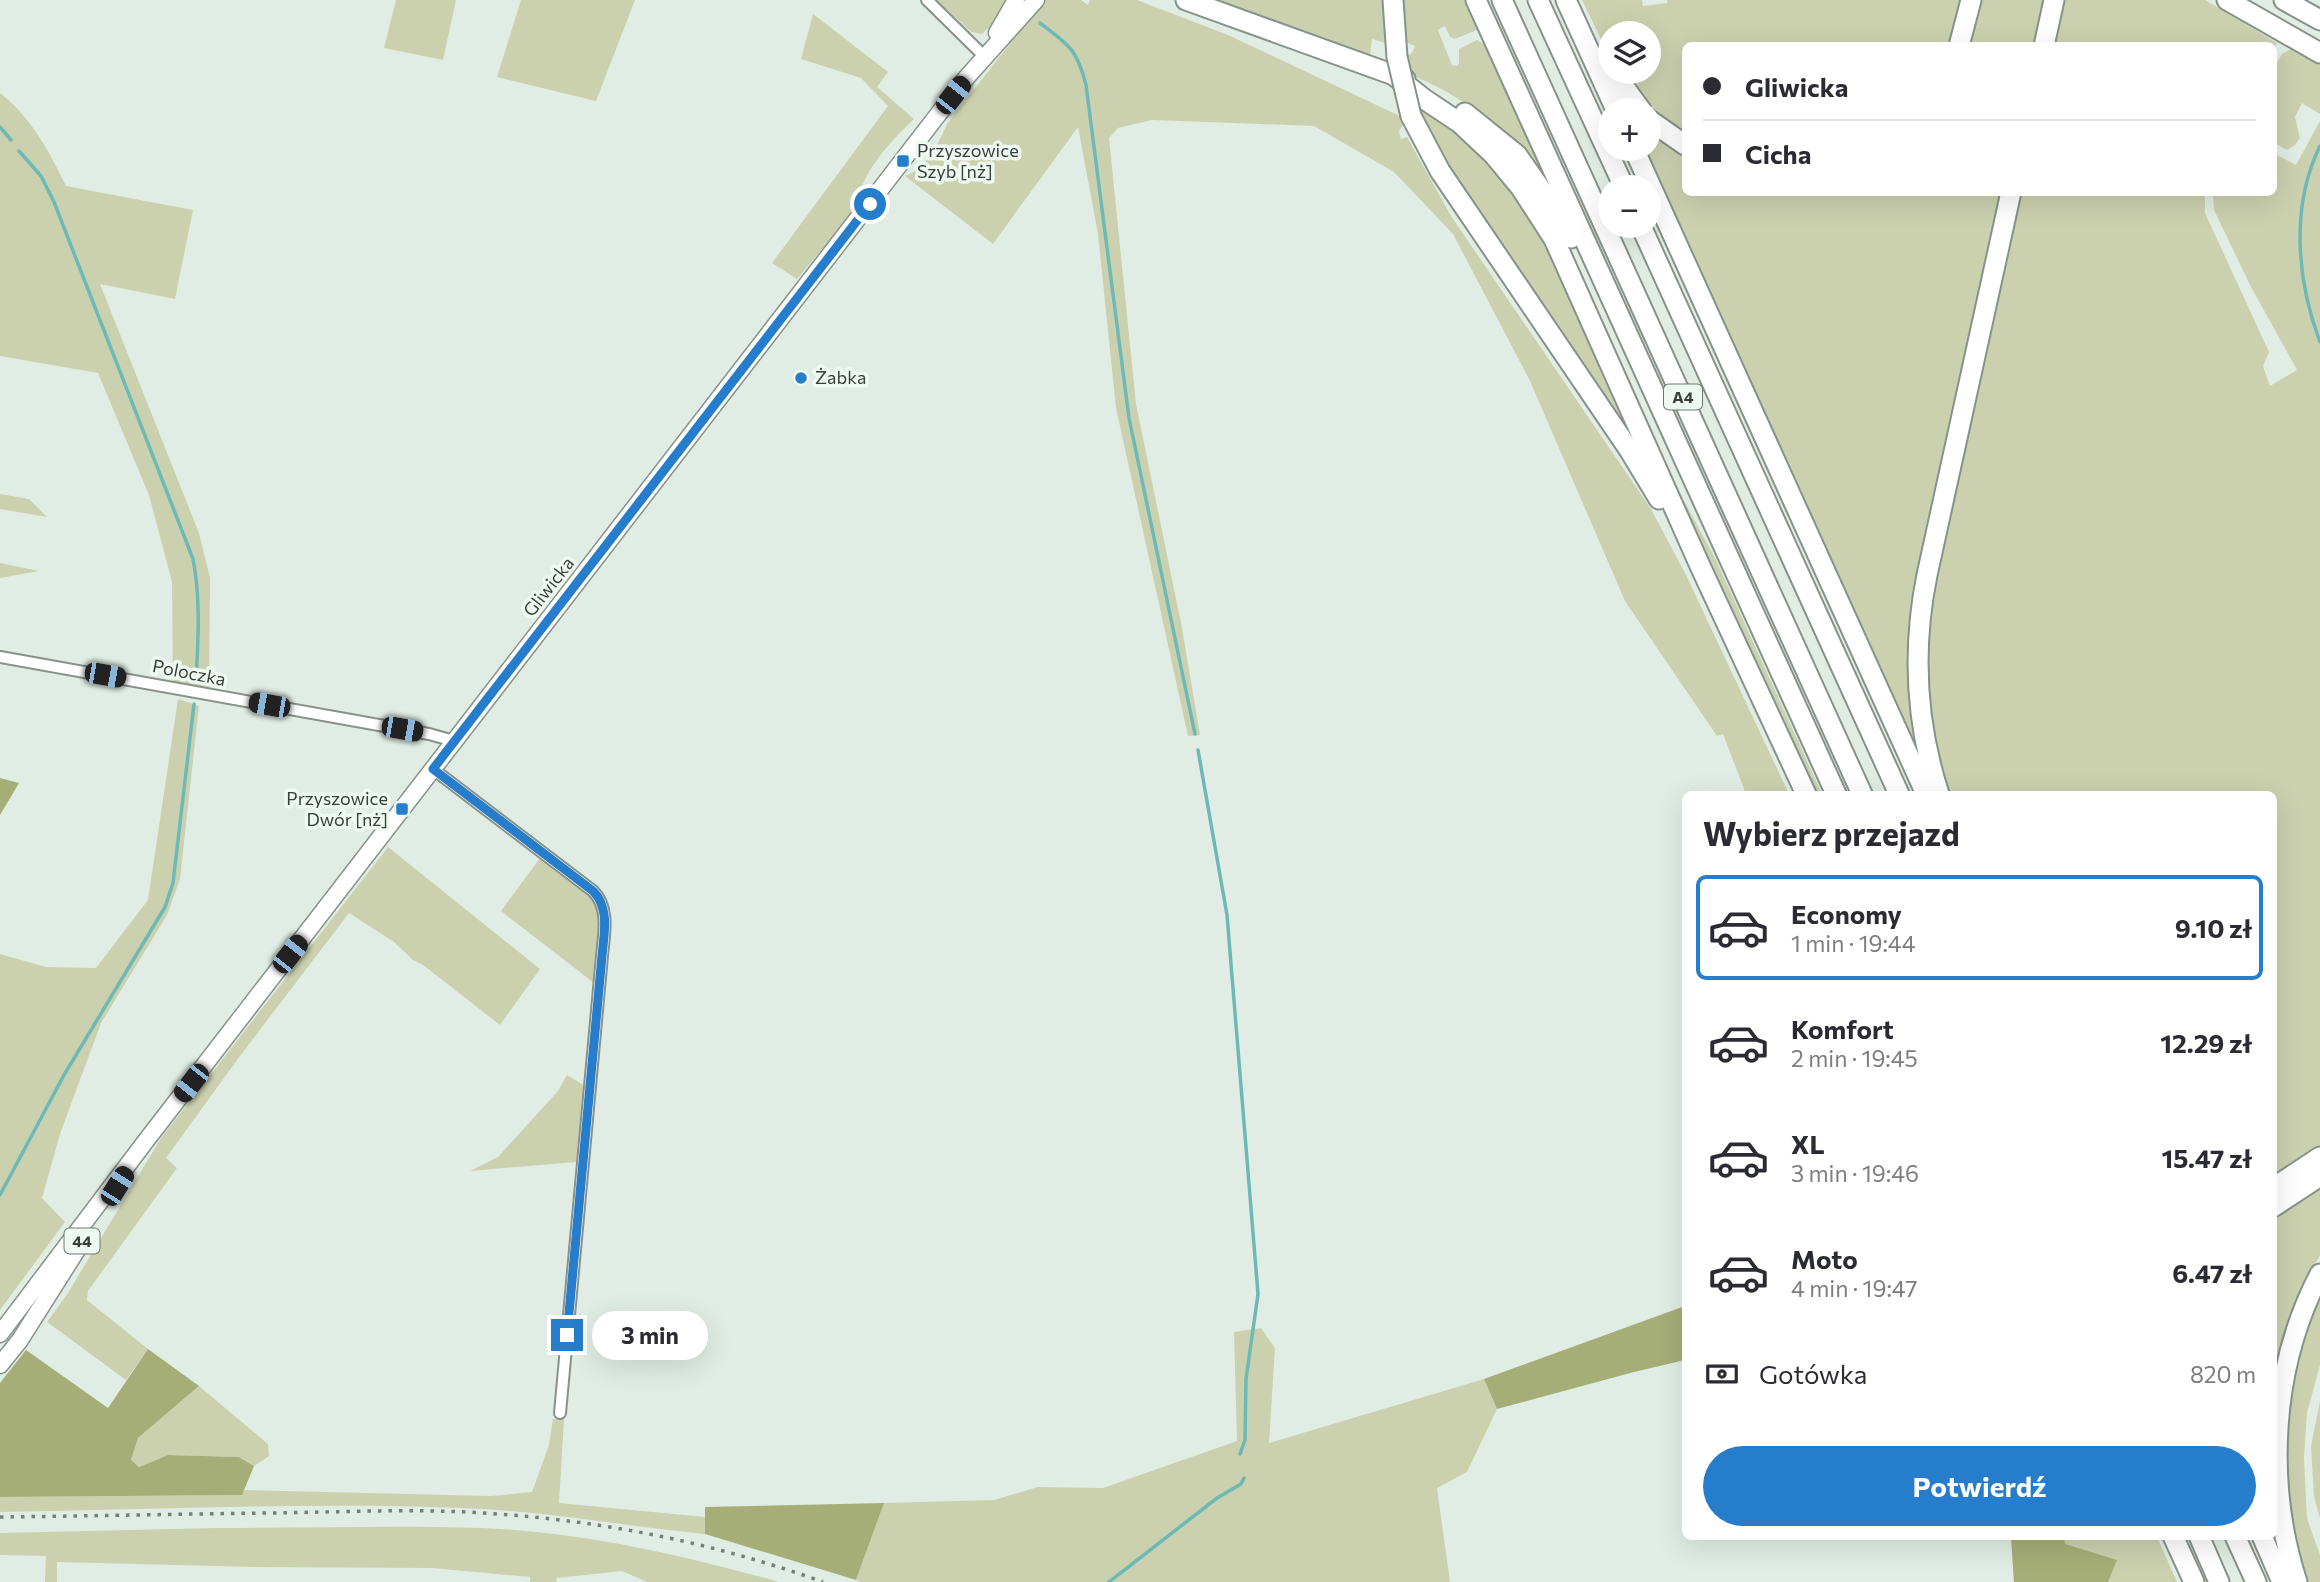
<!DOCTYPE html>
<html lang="pl">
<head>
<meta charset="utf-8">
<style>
	:root { --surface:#fff; --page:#f7f7f7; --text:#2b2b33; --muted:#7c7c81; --line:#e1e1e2; --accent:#257dcb }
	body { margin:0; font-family:Commissioner,sans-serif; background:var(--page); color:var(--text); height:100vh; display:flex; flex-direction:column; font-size:26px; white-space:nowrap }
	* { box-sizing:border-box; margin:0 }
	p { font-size:23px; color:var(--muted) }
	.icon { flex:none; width:38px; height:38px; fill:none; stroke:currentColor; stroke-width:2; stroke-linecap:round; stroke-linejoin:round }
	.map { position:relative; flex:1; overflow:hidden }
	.drawer { position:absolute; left:1682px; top:791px; width:595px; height:749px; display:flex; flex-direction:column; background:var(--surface); border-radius:10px; box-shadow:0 7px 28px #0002 }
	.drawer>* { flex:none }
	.top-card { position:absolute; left:1682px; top:42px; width:595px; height:154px; border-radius:10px; box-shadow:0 7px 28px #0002; display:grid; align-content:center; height:154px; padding:0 21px; background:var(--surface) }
	.tools { position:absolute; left:1598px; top:21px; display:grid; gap:14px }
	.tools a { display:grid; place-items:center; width:63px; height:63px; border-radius:50%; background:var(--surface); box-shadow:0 7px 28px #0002; font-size:35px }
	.end { position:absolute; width:32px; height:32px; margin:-16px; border:9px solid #257dcb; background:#fff; box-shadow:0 0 0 4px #fff }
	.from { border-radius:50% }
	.bubble { position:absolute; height:49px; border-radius:24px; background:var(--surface); box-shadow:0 7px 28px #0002; font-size:23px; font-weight:700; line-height:49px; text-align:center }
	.car { position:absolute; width:21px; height:42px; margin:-21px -10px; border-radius:9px; box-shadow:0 0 5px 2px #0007; background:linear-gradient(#222 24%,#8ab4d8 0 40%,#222 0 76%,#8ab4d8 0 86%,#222 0) }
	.top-card b { display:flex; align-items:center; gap:24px; height:66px; font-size:26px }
	.top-card b+b { border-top:2px solid var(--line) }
	.top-card i { width:18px; height:18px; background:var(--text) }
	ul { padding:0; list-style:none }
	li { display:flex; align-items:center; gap:21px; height:105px; margin:0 14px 10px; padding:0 7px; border:4px solid transparent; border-radius:10px }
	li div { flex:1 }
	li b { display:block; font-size:26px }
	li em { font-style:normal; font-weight:700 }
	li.selected { border-color:var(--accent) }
	li>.icon { width:63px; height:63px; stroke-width:1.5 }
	h2 { padding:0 21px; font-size:32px; line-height:84px }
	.pay { display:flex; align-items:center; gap:18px; height:77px; padding:0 21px; font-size:26px }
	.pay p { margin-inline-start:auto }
	.button { display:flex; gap:14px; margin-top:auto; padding:14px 21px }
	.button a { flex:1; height:80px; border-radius:42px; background:var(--accent); color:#fff; font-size:28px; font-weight:700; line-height:80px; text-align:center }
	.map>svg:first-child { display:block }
	.green { fill:#cbd1af }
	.forest { fill:#a6ae77 }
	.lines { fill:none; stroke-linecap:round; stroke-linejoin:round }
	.stream { stroke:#6eb9b5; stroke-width:3.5 }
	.minor-casing { stroke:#87928a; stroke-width:14 }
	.primary-casing { stroke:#87928a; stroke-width:19 }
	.motorway-casing { stroke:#87928a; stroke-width:23 }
	.minor { stroke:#fff; stroke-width:10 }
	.primary { stroke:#fff; stroke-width:16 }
	.motorway { stroke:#fff; stroke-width:19 }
	.rail { stroke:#777e79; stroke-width:3.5; stroke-dasharray:3.5 7; stroke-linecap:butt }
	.motorway-bridge-casing { stroke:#87928a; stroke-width:23; stroke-linecap:butt }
	.motorway-bridge { stroke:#fff; stroke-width:19 }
	.route { stroke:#257dcb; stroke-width:9 }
	.poi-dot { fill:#257dcb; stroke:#eefaf1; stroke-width:2.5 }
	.labels { text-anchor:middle; stroke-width:7; stroke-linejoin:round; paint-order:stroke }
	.shield { fill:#eefaf1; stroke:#6f7672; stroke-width:2 }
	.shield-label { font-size:16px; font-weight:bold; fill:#393e3b }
	.poi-label { font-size:18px; fill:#393e3b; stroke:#eefaf1; text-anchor:start }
	.street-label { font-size:18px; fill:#393e3b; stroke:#eefaf1 }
</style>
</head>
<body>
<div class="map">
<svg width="2320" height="1582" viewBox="0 0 2320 1582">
	<rect width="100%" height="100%" fill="#e1ede4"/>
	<g class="green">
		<path d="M 396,0 L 456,0 L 443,60 L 384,48 Z"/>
		<path d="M 521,0 L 635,0 L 596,101 L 497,77 Z"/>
		<path d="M 937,0 L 1010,0 L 992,25 L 982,34 L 971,32 Z"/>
		<path d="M 1044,0 L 1081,0 L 1088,5 L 1090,0 L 1137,0 L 1228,35 L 1402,117 L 1404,123 L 1399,131 L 1401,139 L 1407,137 L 1451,216 L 1651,509 L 1686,575 L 1789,794 L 1746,794 L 1723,734 L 1717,736 L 1625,601 L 1530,381 L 1453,234 L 1394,172 L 1314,126 L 1152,120 L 1118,128 L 1109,138 L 1136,404 L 1182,628 L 1200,735 L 1188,736 L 1116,408 L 1098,234 L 1078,127 L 993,244 L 905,176 C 927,169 938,144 947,124 Z"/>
		<path d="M 1209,0 L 1386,0 L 1389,44 L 1372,39 L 1370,56 Z"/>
		<path d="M 1400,0 L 1466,0 L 1479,29 L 1455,39 L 1450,37 L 1445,26 L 1438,30 L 1452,65 L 1457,66 L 1459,63 L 1459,49 L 1477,40 L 1484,44 L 1549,182 L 1546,184 C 1503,133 1472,98 1408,74 L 1404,59 L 1412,53 L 1415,46 L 1401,40 Z"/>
		<path d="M 1582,0 L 1642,0 L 1643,6 L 1667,3 L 1667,0 L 1965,0 L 1953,45 L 1685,46 L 1685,137 L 1658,120 L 1620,72 L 1648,72 L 1648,33 L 1610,33 L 1610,58 Z"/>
		<path d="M 1979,0 L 2045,0 L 2036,45 L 1967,46 L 1975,23 Z"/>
		<path d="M 2062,0 L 2205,0 L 2277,43 L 2273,50 L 2273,46 L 2052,46 Z"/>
		<path d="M 813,14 L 888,72 L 877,87 L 914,119 C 890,142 860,173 857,207 L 797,279 L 772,263 L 888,106 L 861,78 L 801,59 Z"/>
		<path d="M 2291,49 L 2320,65 L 2320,114 L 2302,103 L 2295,117 L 2300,138 L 2295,145 L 2287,150 L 2273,142 L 2273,69 L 2282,54 Z"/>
		<path d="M 0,93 C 31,117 49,151 66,186 L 193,210 L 175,299 L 100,284 L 199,533 L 210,578 L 209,688 L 173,683 L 172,582 L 149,495 L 98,373 L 0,356 Z"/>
		<path d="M 1415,100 L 1424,105 L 1486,157 L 1535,219 L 1653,469 L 1443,164 Z"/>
		<path d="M 2320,121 L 2320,1147 L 2273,1181 L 2273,794 L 1944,794 L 1927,714 L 1927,621 L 2020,193 L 2205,193 L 2205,213 L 2269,352 L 2263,366 L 2270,386 L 2297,370 L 2251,287 L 2214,210 L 2213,193 L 2273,192 L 2273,153 L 2296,165 Z"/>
		<path d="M 1649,126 L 1685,151 L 1685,192 L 2004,193 L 1916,585 L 1908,651 L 1914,735 L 1910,738 L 1646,149 L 1648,149 Z"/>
		<path d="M 1675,484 L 1715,558 L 1822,794 L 1811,794 Z"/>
		<path d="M 0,494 L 29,499 L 47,517 L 0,509 Z"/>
		<path d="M 0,563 L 39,571 L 0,578 Z"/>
		<path d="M 178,699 L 199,706 L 180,879 L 167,915 L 101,1023 L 60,1134 L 42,1198 L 65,1222 L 0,1310 L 0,954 L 46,967 L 96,968 L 148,900 Z"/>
		<path d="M 388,847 L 540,969 L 500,1025 L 423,965 L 413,960 L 394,942 L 349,913 L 240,1056 L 166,1158 L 177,1168 L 88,1291 L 87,1300 L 148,1349 L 126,1380 L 47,1322 L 68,1293 L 161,1138 Z"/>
		<path d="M 540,858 L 597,900 L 601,922 L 594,983 L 501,911 Z"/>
		<path d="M 567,1075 L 587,1087 L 576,1162 L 470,1171 L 498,1157 L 558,1091 Z"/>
		<path d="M 2320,1186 L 2320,1255 L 2311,1272 L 2273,1409 L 2273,1216 Z"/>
		<path d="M 2320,1293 L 2320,1365 L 2307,1413 L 2304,1458 L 2307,1518 L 2320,1555 L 2320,1582 L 2307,1582 C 2276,1478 2278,1393 2320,1293 Z"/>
		<path d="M 1261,1328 L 1275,1348 L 1269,1443 L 1484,1379 L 1497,1409 L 1467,1472 L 1437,1488 L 1450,1582 L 860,1582 L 856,1580 L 884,1503 L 994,1500 L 1038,1487 L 1103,1488 L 1237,1441 L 1234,1332 Z"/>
		<path d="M 199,1386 L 268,1444 L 269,1456 L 254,1466 L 239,1457 L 168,1455 L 139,1467 L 131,1460 L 138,1438 Z"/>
		<path d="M 2320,1401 L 2320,1518 L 2314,1497 L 2311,1446 Z"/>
		<path d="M 553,1419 L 564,1420 L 559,1503 L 705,1517 L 705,1534 C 623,1526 544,1511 462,1508 C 308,1502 154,1510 0,1512 L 0,1497 L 241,1495 L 244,1490 L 491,1496 L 532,1492 L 549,1445 Z"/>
		<path d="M 216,1528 C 304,1528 393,1525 482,1528 C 583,1532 683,1555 779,1582 L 647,1582 L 622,1571 L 557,1578 L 556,1582 L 530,1582 L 530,1577 L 432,1568 L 254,1567 L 57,1562 L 57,1582 L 45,1582 L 46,1556 L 0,1555 L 0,1533 Z"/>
		<path d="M 2011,1537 L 2157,1537 L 2177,1582 L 2014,1582 Z"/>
	</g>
	<g class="forest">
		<path d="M 0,778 L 19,783 L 0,815 Z"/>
		<path d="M 1685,1306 L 1685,1360 L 1634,1372 L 1497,1409 L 1484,1379 Z"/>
		<path d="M 148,1349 L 199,1386 L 138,1438 L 131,1460 L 139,1467 L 168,1455 L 239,1457 L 254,1466 L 242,1495 L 0,1497 L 0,1383 L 26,1350 L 108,1408 Z"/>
		<path d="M 884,1503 L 856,1580 L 705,1534 L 705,1507 Z"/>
		<path d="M 2011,1537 L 2064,1537 L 2065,1544 L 2117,1560 L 2108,1582 L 2014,1582 Z"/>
	</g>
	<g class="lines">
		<g class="stream">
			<path d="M 1040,23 C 1069,45 1077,49 1086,85 L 1129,418 L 1195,734"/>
			<path d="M 0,127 L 11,140"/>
			<path d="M 2320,146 C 2290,207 2297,281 2320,342"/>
			<path d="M 19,151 L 41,176 L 54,202 L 193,559 C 201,600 198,641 196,682"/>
			<path d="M 1198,750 L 1227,915 L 1258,1294 L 1246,1379 L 1245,1440 L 1240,1454"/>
			<path d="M 0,1195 L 64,1075 L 165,907 L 173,883 L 194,704"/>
			<path d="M 1109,1582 L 1217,1498 L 1241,1484 L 1244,1478"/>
		</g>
		<defs>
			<g id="minor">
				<path d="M 927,0 L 984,56"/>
				<path d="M 0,657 L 429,734 L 454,741"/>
				<path d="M 433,769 L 593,891 C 610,908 604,934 602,956 L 560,1413"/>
			</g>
			<g id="primary">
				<path d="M 997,33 L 1016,0"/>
				<path d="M 0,1334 L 145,1142 L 967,77 L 1036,0"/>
				<path d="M 0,1365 L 20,1340 L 82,1242"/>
			</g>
			<g id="motorway">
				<path d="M 1186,0 L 1405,79"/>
				<path d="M 1393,0 L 1397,57"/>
				<path d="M 1476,0 L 1836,794"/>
				<path d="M 1502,0 L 1862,794"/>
				<path d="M 1538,0 L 1624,187"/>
				<path d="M 1566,0 L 1616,110"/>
				<path d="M 2227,0 L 2320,53"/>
				<path d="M 2284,0 L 2320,20"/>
				<path d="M 1959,46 L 1971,0"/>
				<path d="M 2044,46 L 2054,0"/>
				<path d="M 1613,72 L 1641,110"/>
				<path d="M 1395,76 L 1424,99 L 1460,123 L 1493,154 L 1521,188 L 1554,239 L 1701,568 L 1806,794"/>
				<path d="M 1465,113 L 1517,155 L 1559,215 L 1571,238"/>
				<path d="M 1411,116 L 1440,171 L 1630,451 L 1659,499"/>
				<path d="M 1648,119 L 1685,145"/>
				<path d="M 1634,149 L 1926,794"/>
				<path d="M 1641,226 L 1899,794"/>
				<path d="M 1939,794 C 1916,723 1912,649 1927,575 L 2011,192"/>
				<path d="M 2273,1188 L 2320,1157"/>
				<path d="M 2273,1207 L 2320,1176"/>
				<path d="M 2173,1536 L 2194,1582"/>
				<path d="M 2199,1536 L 2219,1582"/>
				<path d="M 2235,1536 L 2256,1582"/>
				<path d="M 2262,1536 L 2282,1582"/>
				<path d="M 2297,1582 C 2265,1483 2271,1367 2320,1274"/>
			</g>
		</defs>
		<use href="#minor" class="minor-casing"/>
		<use href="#primary" class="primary-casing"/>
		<use href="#motorway" class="motorway-casing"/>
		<use href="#minor" class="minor"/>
		<use href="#primary" class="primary"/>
		<use href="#motorway" class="motorway"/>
		<path class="rail" d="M 0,1517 C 90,1516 180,1514 270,1513 C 346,1512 422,1508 498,1514 C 609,1522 718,1544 823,1582"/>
		<defs>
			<path id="motorway-bridge" d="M 1397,57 L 1411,116"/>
		</defs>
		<use href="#motorway-bridge" class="motorway-bridge-casing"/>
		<use href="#motorway-bridge" class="motorway-bridge"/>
	</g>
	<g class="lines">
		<path class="route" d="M 567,1335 L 602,956 C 604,934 610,908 593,891 L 433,769 L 870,204"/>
	</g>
	<g class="poi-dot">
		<rect x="896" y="154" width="14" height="14" rx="3.5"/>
		<circle cx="801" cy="378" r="7"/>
		<rect x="395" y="802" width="14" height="14" rx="3.5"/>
	</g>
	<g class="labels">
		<g class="shield">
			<rect x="1664" y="384.5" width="38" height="25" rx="5"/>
			<rect x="64.5" y="1228.5" width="35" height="25" rx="5"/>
		</g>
		<g class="shield-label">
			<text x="1683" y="403">A4</text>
			<text x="82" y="1247">44</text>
		</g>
		<g class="poi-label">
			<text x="917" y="157">Przyszowice<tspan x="917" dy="21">Szyb [nż]</tspan></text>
			<text x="815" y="384">Żabka</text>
			<text x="388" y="805" text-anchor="end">Przyszowice<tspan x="388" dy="21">Dwór [nż]</tspan></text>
		</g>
		<g class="street-label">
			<text transform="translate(549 587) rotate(-52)" y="6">Gliwicka</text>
			<text transform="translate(189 673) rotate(11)" y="6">Poloczka</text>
		</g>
	</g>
</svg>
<div class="tools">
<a><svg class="icon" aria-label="layers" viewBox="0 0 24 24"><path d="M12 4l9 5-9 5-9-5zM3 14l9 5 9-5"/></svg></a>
<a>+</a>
<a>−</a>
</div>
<i class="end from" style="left:870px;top:204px"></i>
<i class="end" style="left:567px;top:1335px"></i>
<div class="bubble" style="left:592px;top:1311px;width:116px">3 min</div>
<i class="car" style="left:953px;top:95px;rotate:38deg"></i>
<i class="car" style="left:105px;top:675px;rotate:100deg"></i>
<i class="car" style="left:269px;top:705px;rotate:280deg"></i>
<i class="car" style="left:402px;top:729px;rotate:100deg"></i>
<i class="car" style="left:290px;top:954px;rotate:38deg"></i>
<i class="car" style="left:191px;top:1083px;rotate:218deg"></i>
<i class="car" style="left:117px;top:1186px;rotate:32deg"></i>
<div class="top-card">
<b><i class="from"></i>Gliwicka</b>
<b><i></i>Cicha</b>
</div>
<section class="drawer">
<h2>Wybierz przejazd</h2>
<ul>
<li class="selected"><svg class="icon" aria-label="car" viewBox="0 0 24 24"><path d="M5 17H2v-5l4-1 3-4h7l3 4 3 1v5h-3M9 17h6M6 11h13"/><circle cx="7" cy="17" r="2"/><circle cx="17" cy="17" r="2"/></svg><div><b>Economy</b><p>1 min · 19:44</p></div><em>9.10 zł</em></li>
<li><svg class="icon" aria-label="car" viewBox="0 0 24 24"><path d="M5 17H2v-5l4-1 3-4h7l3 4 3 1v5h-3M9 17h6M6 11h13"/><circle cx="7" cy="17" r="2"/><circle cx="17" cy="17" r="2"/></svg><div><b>Komfort</b><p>2 min · 19:45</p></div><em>12.29 zł</em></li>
<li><svg class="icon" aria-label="car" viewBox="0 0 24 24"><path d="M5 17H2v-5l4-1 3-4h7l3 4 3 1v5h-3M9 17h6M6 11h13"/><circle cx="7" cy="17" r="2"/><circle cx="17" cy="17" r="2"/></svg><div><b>XL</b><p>3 min · 19:46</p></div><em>15.47 zł</em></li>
<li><svg class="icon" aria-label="car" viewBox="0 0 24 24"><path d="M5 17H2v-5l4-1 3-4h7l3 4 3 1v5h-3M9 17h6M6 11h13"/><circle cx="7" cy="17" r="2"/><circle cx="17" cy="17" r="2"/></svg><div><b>Moto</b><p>4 min · 19:47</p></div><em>6.47 zł</em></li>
</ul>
<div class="pay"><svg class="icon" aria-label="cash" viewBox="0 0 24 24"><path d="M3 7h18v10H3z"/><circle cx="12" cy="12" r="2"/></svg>Gotówka<p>820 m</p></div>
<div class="button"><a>Potwierdź</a></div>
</section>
</div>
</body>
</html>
